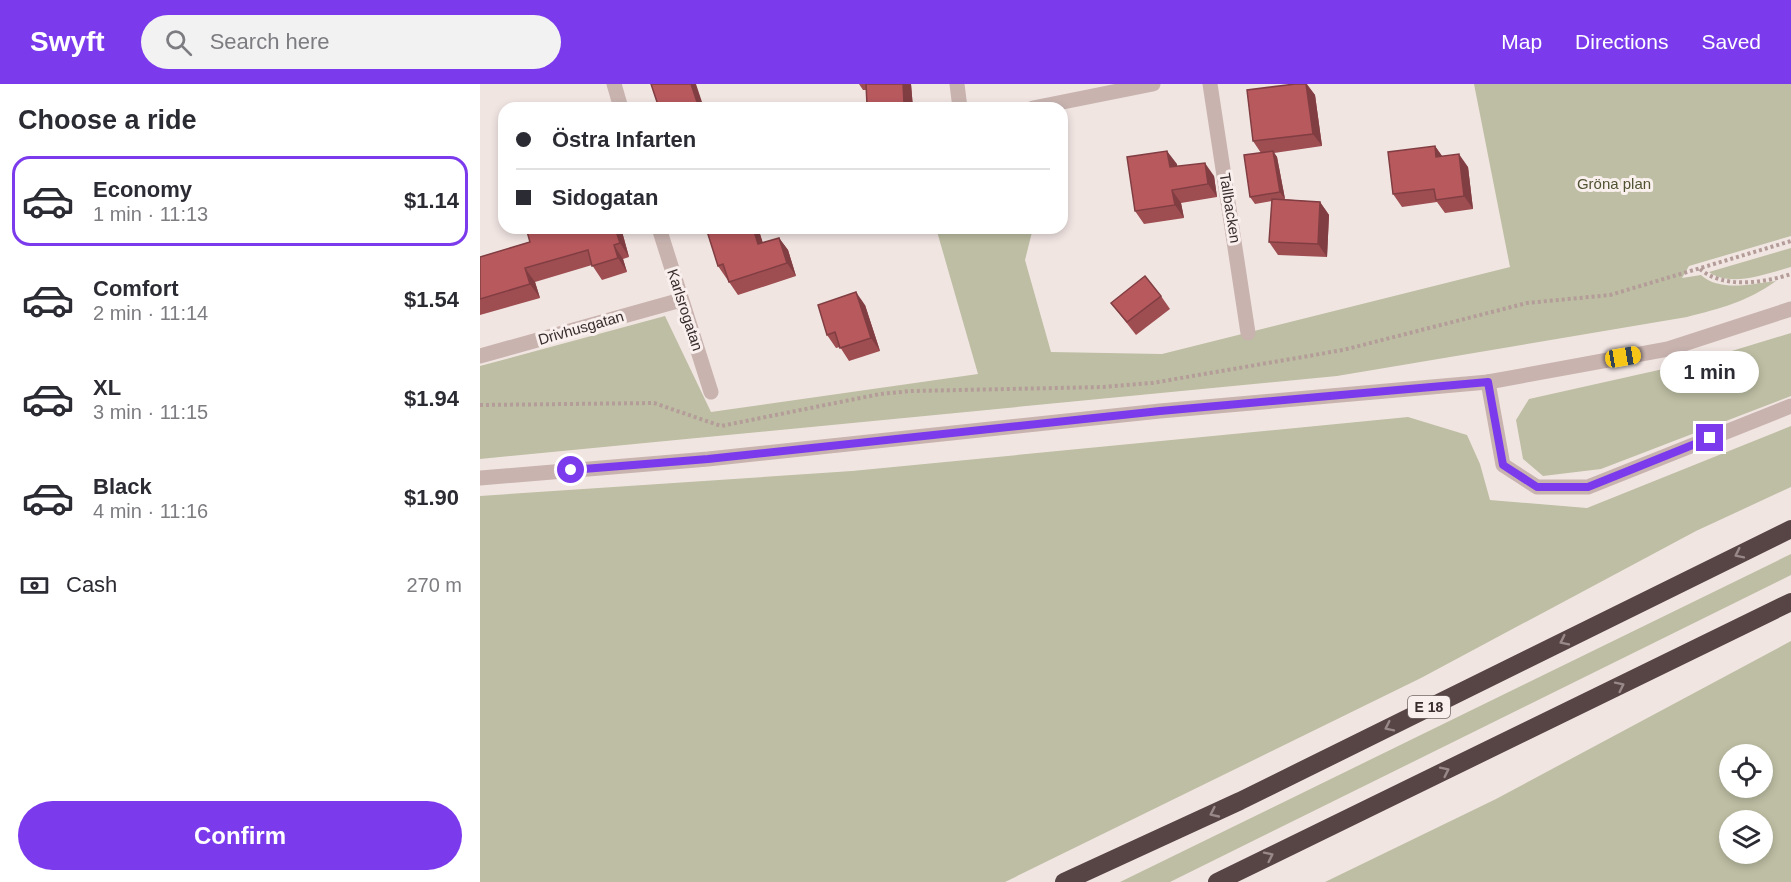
<!DOCTYPE html>
<html lang="en">
<head>
<meta charset="utf-8">
<style>
	:root { --surface:#fff; --page:#f2f2f3; --text:#2b2b33; --muted:#7c7c81; --line:#e1e1e2; --accent:#7c3aed }
	body { margin:0; font-family:Helvetica,sans-serif; background:var(--page); color:var(--text); height:100vh; display:flex; flex-direction:column; font-size:22px; white-space:nowrap }
	* { box-sizing:border-box; margin:0 }
	p { font-size:20px; color:var(--muted) }
	.icon { flex:none; width:33px; height:33px; fill:none; stroke:currentColor; stroke-width:2; stroke-linecap:round; stroke-linejoin:round }
	.map { position:relative; flex:1; overflow:hidden }
	.details { display:flex; flex-direction:column; background:var(--surface); width:480px }
	.details>* { flex:none }
	.guide { position:absolute; left:18px; top:18px; width:570px; height:132px; border-radius:18px; box-shadow:0 3px 9px #0003; display:grid; align-content:center; height:132px; padding:0 18px; background:var(--surface) }
	.fabs { position:absolute; left:1239px; top:660px; display:grid; gap:12px }
	.fabs a { display:grid; place-items:center; width:54px; height:54px; border-radius:50%; background:var(--surface); box-shadow:0 3px 9px #0003; font-size:30px }
	.end { position:absolute; width:27px; height:27px; margin:-14px; border:8px solid #7c3aed; background:#fff; box-shadow:0 0 0 3px #fff }
	.from { border-radius:50% }
	.bubble { position:absolute; height:42px; border-radius:21px; background:var(--surface); box-shadow:0 3px 9px #0003; font-size:20px; font-weight:700; line-height:42px; text-align:center }
	.car { position:absolute; width:18px; height:36px; margin:-18px -9px; border-radius:8px; box-shadow:0 0 4px 2px #0007; background:linear-gradient(#f5c518 24%,#345 0 40%,#f5c518 0 76%,#345 0 86%,#f5c518 0) }
	.guide b { display:flex; align-items:center; gap:21px; height:57px; font-size:22px }
	.guide b+b { border-top:2px solid var(--line) }
	.guide i { width:15px; height:15px; background:var(--text) }
	ul { padding:0; list-style:none }
	li { display:flex; align-items:center; gap:18px; height:90px; margin:0 12px 9px; padding:0 6px; border:3px solid transparent; border-radius:18px }
	li div { flex:1 }
	li b { display:block; font-size:22px }
	li em { font-style:normal; font-weight:700 }
	li.selected { border-color:var(--accent) }
	li>.icon { width:54px; height:54px; stroke-width:1.5 }
	h2 { padding:0 18px; font-size:27px; line-height:72px }
	.pay { display:flex; align-items:center; gap:15px; height:66px; padding:0 18px; font-size:22px }
	.pay p { margin-inline-start:auto }
	.primary-button { display:flex; gap:12px; margin-top:auto; padding:12px 18px }
	.primary-button a { flex:1; height:69px; border-radius:36px; background:var(--accent); color:#fff; font-size:24px; font-weight:700; line-height:69px; text-align:center }
	header { display:flex; align-items:center; gap:36px; box-sizing:border-box; height:84px; padding:0 30px; background:var(--accent); color:#fff }
	header strong { font-size:28px }
	nav { display:flex; gap:33px; margin-inline-start:auto; font-size:21px }
	.search { width:420px; height:54px; background:var(--page); display:flex; align-items:center; gap:15px; box-sizing:border-box; padding:0 21px; border-radius:33px; color:var(--muted); font-size:22px }
	main { display:flex; flex:1; min-height:0 }
	.map>svg:first-child { display:block }
	.green { fill:#bdbea3; fill-rule:evenodd }
	.lines { fill:none; stroke-linecap:round; stroke-linejoin:round }
	.path { stroke:#b49d99; stroke-width:4; stroke-dasharray:3 3; stroke-linecap:butt }
	.minor { stroke:#c8b3af; stroke-width:15 }
	.highway { stroke:#574444; stroke-width:18 }
	.wall { fill:#9e4d51 }
	.shaded-wall { fill:#813e42 }
	.building { fill:#b8595e; stroke:#813e42; stroke-width:1.5 }
	.oneway { stroke:#988988 }
	.route { stroke:#7c3aed; stroke-width:8 }
	.labels { text-anchor:middle; stroke-width:6; stroke-linejoin:round; paint-order:stroke }
	.shield { fill:#f9f0ee; stroke:#726766; stroke-width:1.5 }
	.shield-label { font-size:14px; font-weight:bold; fill:#382c2c }
	.park-label { font-size:15px; fill:#505332; stroke:#f9f0ee }
	.street-label { font-size:15px; fill:#382c2c; stroke:#f9f0ee }
</style>
</head>
<body>
<header>
<strong>Swyft</strong>
<div class="search"><svg class="icon" aria-label="search" viewBox="0 0 24 24"><circle cx="10" cy="10" r="6"/><path d="M15 15l6 6"/></svg>Search here</div>
<nav><a>Map</a><a>Directions</a><a>Saved</a></nav>
</header>
<main>
<section class="details">
<h2>Choose a ride</h2>
<ul>
<li class="selected"><svg class="icon" aria-label="car" viewBox="0 0 24 24"><path d="M5 17H2v-5l4-1 3-4h7l3 4 3 1v5h-3M9 17h6M6 11h13"/><circle cx="7" cy="17" r="2"/><circle cx="17" cy="17" r="2"/></svg><div><b>Economy</b><p>1 min · 11:13</p></div><em>$1.14</em></li>
<li><svg class="icon" aria-label="car" viewBox="0 0 24 24"><path d="M5 17H2v-5l4-1 3-4h7l3 4 3 1v5h-3M9 17h6M6 11h13"/><circle cx="7" cy="17" r="2"/><circle cx="17" cy="17" r="2"/></svg><div><b>Comfort</b><p>2 min · 11:14</p></div><em>$1.54</em></li>
<li><svg class="icon" aria-label="car" viewBox="0 0 24 24"><path d="M5 17H2v-5l4-1 3-4h7l3 4 3 1v5h-3M9 17h6M6 11h13"/><circle cx="7" cy="17" r="2"/><circle cx="17" cy="17" r="2"/></svg><div><b>XL</b><p>3 min · 11:15</p></div><em>$1.94</em></li>
<li><svg class="icon" aria-label="car" viewBox="0 0 24 24"><path d="M5 17H2v-5l4-1 3-4h7l3 4 3 1v5h-3M9 17h6M6 11h13"/><circle cx="7" cy="17" r="2"/><circle cx="17" cy="17" r="2"/></svg><div><b>Black</b><p>4 min · 11:16</p></div><em>$1.90</em></li>
</ul>
<div class="pay"><svg class="icon" aria-label="cash" viewBox="0 0 24 24"><path d="M3 7h18v10H3z"/><circle cx="12" cy="12" r="2"/></svg>Cash<p>270 m</p></div>
<div class="primary-button"><a>Confirm</a></div>
</section>
<div class="map">
<svg width="1311" height="798" viewBox="0 0 1311 798">
	<rect width="100%" height="100%" fill="#f1e5e2"/>
	<g class="green">
		<path d="M 994,0 L 1311,0 L 1311,152 L 1209,182 L 1202,194 L 1221,191 C 1239,208 1273,200 1296,197 C 1267,218 1241,224 1207,233 L 857,292 L 0,375 L 0,282 L 185,232 L 231,328 L 498,290 L 456,144 L 553,144 L 545,176 L 571,268 L 682,270 L 1030,183 Z"/>
		<path d="M 1311,164 L 1311,183 C 1289,189 1250,204 1229,188 Z"/>
		<path d="M 1311,249 L 1311,312 L 1121,385 L 1063,392 L 1043,375 L 1036,336 L 1049,315 L 1219,277 Z"/>
		<path d="M 928,333 L 987,351 L 1000,380 L 1010,416 L 1107,424 L 1311,342 L 1311,403 L 1216,447 L 941,594 L 525,798 L 0,798 L 0,412 L 372,387 Z"/>
		<path d="M 1311,470 L 1311,491 L 690,798 L 640,798 Z"/>
		<path d="M 1311,557 L 1311,798 L 845,798 L 1016,715 ZM 1250,670 L 1282,670 L 1282,704 L 1250,704 ZM 1250,736 L 1282,736 L 1282,770 L 1250,770 Z"/>
	</g>
	<g class="lines">
		<g class="path">
			<path d="M 1220,185 C 1243,205 1284,199 1311,190"/>
			<path d="M 0,321 L 174,319 L 241,342 L 400,310 L 431,307 L 624,303 L 672,299 L 863,266 L 1047,219 L 1130,211 L 1311,157"/>
		</g>
		<g class="minor">
			<path d="M 134,0 L 141,24"/>
			<path d="M 477,0 L 480,24"/>
			<path d="M 730,0 L 768,249"/>
			<path d="M 553,24 L 673,0"/>
			<path d="M 179,144 L 231,308"/>
			<path d="M 0,272 L 201,216"/>
			<path d="M 1008,298 L 1023,381 L 1057,403 L 1108,403 L 1311,322"/>
			<path d="M 0,394 L 228,375 L 680,327 L 1008,298 L 1188,265 L 1311,225"/>
		</g>
		<g class="highway">
			<path d="M 584,798 L 760,717 L 1311,445"/>
			<path d="M 737,798 L 1311,518"/>
		</g>
	</g>
	<g class="wall">
		<path d="M 379,0 L 431,0 L 433,24 L 389,24 L 387,21 L 386,6 L 383,6 Z"/>
		<path d="M 815,0 L 827,0 L 835,11 L 842,62 L 794,69 L 797,73 L 805,115 L 802,115 L 840,118 L 849,131 L 847,173 L 798,171 L 789,158 L 792,117 L 775,120 L 770,113 L 781,69 L 773,57 Z"/>
		<path d="M 955,62 L 962,72 L 988,83 L 993,125 L 965,129 L 957,118 L 922,123 L 913,110 Z"/>
		<path d="M 697,80 L 697,83 L 734,92 L 737,113 L 701,119 L 704,134 L 664,140 L 655,127 Z"/>
		<path d="M 46,144 L 141,144 L 149,173 L 143,175 L 147,188 L 122,196 L 112,181 L 55,198 L 60,214 L 0,231 L 0,173 L 50,158 Z"/>
		<path d="M 280,150 L 283,159 L 299,154 L 308,166 L 316,192 L 258,211 L 238,182 Z"/>
		<path d="M 681,212 L 690,225 L 656,251 L 631,219 Z"/>
		<path d="M 385,221 L 400,267 L 369,277 L 360,263 L 356,264 L 347,251 Z"/>
	</g>
	<g class="shaded-wall">
		<path d="M 211,0 L 216,0 L 224,24 L 219,24 Z"/>
		<path d="M 423,0 L 431,0 L 433,24 L 428,24 L 424,19 Z"/>
		<path d="M 826,0 L 835,11 L 842,62 L 833,50 Z"/>
		<path d="M 955,62 L 964,75 L 956,73 Z"/>
		<path d="M 687,67 L 697,80 L 699,96 L 690,83 Z"/>
		<path d="M 793,67 L 797,73 L 805,115 L 800,108 Z"/>
		<path d="M 979,70 L 988,83 L 993,125 L 984,112 Z"/>
		<path d="M 725,79 L 734,92 L 737,113 L 728,100 Z"/>
		<path d="M 692,106 L 701,119 L 704,134 L 695,121 Z"/>
		<path d="M 840,118 L 849,131 L 847,173 L 838,160 Z"/>
		<path d="M 135,144 L 141,144 L 149,173 L 140,159 Z"/>
		<path d="M 273,144 L 276,144 L 280,150 L 287,173 L 278,160 Z"/>
		<path d="M 299,154 L 308,166 L 316,192 L 307,179 Z"/>
		<path d="M 134,161 L 143,175 L 147,188 L 138,174 Z"/>
		<path d="M 45,184 L 55,198 L 60,214 L 50,200 Z"/>
		<path d="M 376,208 L 385,221 L 400,267 L 391,254 Z"/>
	</g>
	<g class="building">
		<path d="M 171,0 L 211,0 L 219,24 L 179,24 Z"/>
		<path d="M 386,0 L 423,0 L 424,19 L 387,21 Z"/>
		<path d="M 815,0 L 826,0 L 833,50 L 773,57 L 767,6 Z"/>
		<path d="M 955,62 L 956,73 L 979,70 L 984,112 L 956,116 L 954,105 L 913,110 L 908,68 Z"/>
		<path d="M 687,67 L 690,83 L 725,79 L 728,100 L 692,106 L 695,121 L 655,127 L 647,73 Z"/>
		<path d="M 793,67 L 800,108 L 770,113 L 764,71 Z"/>
		<path d="M 792,115 L 840,118 L 838,160 L 789,158 Z"/>
		<path d="M 46,144 L 135,144 L 140,159 L 134,161 L 138,174 L 112,182 L 108,166 L 45,184 L 50,200 L 0,215 L 0,173 L 50,158 Z"/>
		<path d="M 226,144 L 273,144 L 278,160 L 299,154 L 307,179 L 249,198 L 243,180 L 238,182 Z"/>
		<path d="M 665,192 L 681,212 L 647,238 L 631,219 Z"/>
		<path d="M 376,208 L 391,254 L 360,264 L 355,248 L 347,251 L 338,221 Z"/>
	</g>
	<defs><path id="oneway-chevron" d="M-2-3.5L2.5 0L-2 3.5" fill="none" stroke-width="1.6" stroke-linecap="round" stroke-linejoin="round" transform="scale(1.5)"/></defs>
	<g class="oneway">
		<use href="#oneway-chevron" transform="translate(1259 470) rotate(154)"/>
		<use href="#oneway-chevron" transform="translate(1084 557) rotate(154)"/>
		<use href="#oneway-chevron" transform="translate(1140 602) rotate(-26)"/>
		<use href="#oneway-chevron" transform="translate(909 643) rotate(154)"/>
		<use href="#oneway-chevron" transform="translate(965 687) rotate(-26)"/>
		<use href="#oneway-chevron" transform="translate(734 729) rotate(155)"/>
		<use href="#oneway-chevron" transform="translate(789 772) rotate(-26)"/>
	</g>
	<g class="lines">
		<path class="route" d="M 91,386 L 228,375 L 680,327 L 1008,298 L 1023,381 L 1057,403 L 1108,403 L 1230,354"/>
	</g>
	<g class="labels">
		<rect class="shield" x="928" y="612" width="42" height="22" rx="4.5"/>
		<g class="shield-label">
			<text x="949" y="628">E 18</text>
		</g>
		<g class="park-label">
			<text x="1134" y="105">Gröna plan</text>
		</g>
		<g class="street-label">
			<text transform="translate(750 124) rotate(81)" y="5">Tallbacken</text>
			<text transform="translate(205 226) rotate(72)" y="5">Karlsrogatan</text>
			<text transform="translate(101 244) rotate(-16)" y="5">Drivhusgatan</text>
		</g>
	</g>
</svg>
<div class="fabs">
<a><svg class="icon" aria-label="locate" viewBox="0 0 24 24"><circle cx="12" cy="12" r="6"/><path d="M12 2v4M12 18v4M2 12h4M18 12h4"/></svg></a>
<a><svg class="icon" aria-label="layers" viewBox="0 0 24 24"><path d="M12 4l9 5-9 5-9-5zM3 14l9 5 9-5"/></svg></a>
</div>
<i class="end from" style="left:91px;top:386px"></i>
<i class="end" style="left:1230px;top:354px"></i>
<div class="bubble" style="left:1180px;top:267px;width:99px">1 min</div>
<i class="car" style="left:1143px;top:273px;rotate:80deg"></i>
<div class="guide">
<b><i class="from"></i>Östra Infarten</b>
<b><i></i>Sidogatan</b>
</div>
</div>
</main>
</body>
</html>
